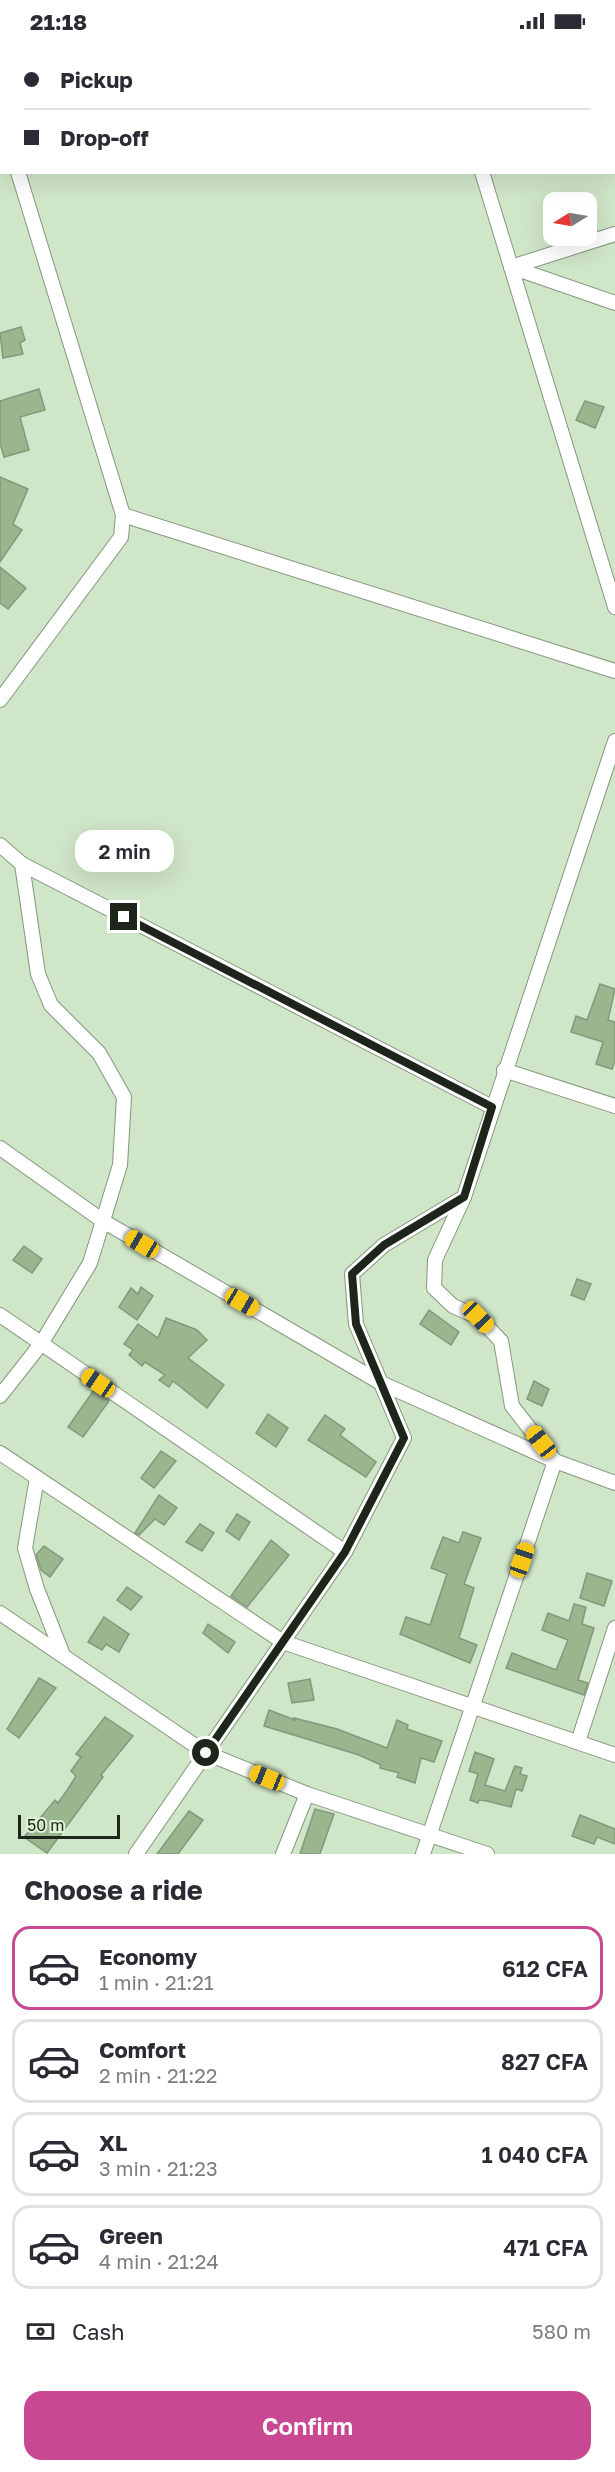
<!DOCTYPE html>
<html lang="en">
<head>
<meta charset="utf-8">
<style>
	:root { --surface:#fff; --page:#f7f7f7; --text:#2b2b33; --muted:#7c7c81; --line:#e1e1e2; --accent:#c94892 }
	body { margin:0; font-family:"Golos Text",sans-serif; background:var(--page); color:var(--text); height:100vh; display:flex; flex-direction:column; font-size:22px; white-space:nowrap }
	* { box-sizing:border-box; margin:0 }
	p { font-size:20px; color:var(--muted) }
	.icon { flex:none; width:33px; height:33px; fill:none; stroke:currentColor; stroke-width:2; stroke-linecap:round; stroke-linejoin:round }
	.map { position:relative; height:1812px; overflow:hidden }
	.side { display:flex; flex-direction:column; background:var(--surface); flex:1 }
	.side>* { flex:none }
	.guide { position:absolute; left:0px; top:0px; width:615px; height:132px; box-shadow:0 6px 24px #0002; display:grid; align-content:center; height:132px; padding:0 24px; background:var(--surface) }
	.needle { width:39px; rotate:259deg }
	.fabs { position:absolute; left:543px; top:150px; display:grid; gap:12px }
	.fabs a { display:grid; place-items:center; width:54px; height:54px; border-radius:12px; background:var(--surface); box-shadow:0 6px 24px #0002; font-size:30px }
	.scale { position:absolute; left:18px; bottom:15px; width:102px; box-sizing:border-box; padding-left:6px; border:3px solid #1e261c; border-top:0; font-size:16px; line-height:21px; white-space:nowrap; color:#1e261c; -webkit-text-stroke:4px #ddf3d5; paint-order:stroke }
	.end { position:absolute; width:27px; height:27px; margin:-14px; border:8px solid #1e261c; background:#fff; box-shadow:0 0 0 3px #fff }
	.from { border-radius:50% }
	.bubble { position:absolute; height:42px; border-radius:18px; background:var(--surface); box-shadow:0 6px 24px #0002; font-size:20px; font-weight:600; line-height:42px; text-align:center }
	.car { position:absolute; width:18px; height:36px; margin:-18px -9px; border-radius:8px; box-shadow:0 0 4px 2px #0007; background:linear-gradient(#f5c518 24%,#345 0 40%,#f5c518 0 76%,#345 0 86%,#f5c518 0) }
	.guide b { display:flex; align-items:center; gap:21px; height:57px; font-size:22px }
	.guide b+b { border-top:2px solid var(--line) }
	.guide i { width:15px; height:15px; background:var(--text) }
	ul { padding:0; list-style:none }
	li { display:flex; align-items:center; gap:18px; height:84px; margin:0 12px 9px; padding:0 12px; border:3px solid var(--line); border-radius:18px }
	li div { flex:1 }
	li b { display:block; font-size:22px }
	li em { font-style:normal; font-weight:600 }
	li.on { border-color:var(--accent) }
	li>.icon { width:54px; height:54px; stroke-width:1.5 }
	h2 { padding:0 24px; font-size:27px; line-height:72px }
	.pay { display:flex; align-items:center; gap:15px; height:66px; padding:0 24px; font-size:22px }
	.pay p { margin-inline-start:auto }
	.button { display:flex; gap:12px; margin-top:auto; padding:12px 24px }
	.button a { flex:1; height:69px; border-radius:18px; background:var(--accent); color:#fff; font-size:24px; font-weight:600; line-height:69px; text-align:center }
	.status { display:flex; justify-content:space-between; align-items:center; height:42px; padding:0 30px; background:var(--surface); direction:ltr }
	.status svg { height:16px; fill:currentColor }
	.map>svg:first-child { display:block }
	.building { fill:#99b68f; stroke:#84987c; stroke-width:1.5 }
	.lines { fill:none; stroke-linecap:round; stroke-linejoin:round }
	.minor-casing { stroke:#84987d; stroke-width:16 }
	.minor { stroke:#fff; stroke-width:14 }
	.route { stroke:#1e261c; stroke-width:8 }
</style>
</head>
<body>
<div class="status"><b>21:18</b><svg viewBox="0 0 49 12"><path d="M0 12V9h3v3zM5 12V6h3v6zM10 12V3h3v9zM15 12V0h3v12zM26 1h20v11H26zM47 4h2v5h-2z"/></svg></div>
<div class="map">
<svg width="615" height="1812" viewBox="0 0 615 1812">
	<rect width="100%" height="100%" fill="#d0e6c8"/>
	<g class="building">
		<path d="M 21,285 L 25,298 L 20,301 L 23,312 L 3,316 L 0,291 Z"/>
		<path d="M 39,347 L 45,368 L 20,375 L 29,408 L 4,415 L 0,401 L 0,359 Z"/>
		<path d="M 585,359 L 604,365 L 595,386 L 576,378 Z"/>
		<path d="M 0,435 L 28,447 L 13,482 L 22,488 L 0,520 Z"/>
		<path d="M 0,525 L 26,546 L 8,567 L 0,561 Z"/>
		<path d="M 600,942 L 615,947 L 608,978 L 615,980 L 615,1019 L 612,1027 L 596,1022 L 603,1000 L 571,990 L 576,974 L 587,978 Z"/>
		<path d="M 24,1204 L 42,1217 L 32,1231 L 13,1218 Z"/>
		<path d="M 577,1237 L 591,1242 L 584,1258 L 571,1253 Z"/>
		<path d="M 141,1245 L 153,1254 L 137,1278 L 119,1265 L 131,1246 L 138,1252 Z"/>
		<path d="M 429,1268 L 459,1290 L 451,1303 L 420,1282 Z"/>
		<path d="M 166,1276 L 197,1288 L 207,1298 L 188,1316 L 224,1343 L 207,1366 L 173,1339 L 169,1345 L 159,1338 L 165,1333 L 145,1320 L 142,1324 L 129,1313 L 133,1308 L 124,1302 L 138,1282 L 158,1296 Z"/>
		<path d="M 534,1339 L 549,1347 L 542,1364 L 527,1357 Z"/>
		<path d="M 94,1348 L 109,1359 L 83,1395 L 68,1385 Z"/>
		<path d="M 268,1372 L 288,1386 L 276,1405 L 256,1391 Z"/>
		<path d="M 325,1373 L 345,1387 L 340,1393 L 376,1420 L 366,1435 L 308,1398 Z"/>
		<path d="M 161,1409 L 176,1419 L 154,1446 L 141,1436 Z"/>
		<path d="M 159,1453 L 177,1466 L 164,1483 L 155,1477 L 139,1493 L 135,1491 Z"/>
		<path d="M 237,1472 L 250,1480 L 239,1498 L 226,1489 Z"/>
		<path d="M 200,1482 L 214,1491 L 202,1509 L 186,1500 Z"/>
		<path d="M 463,1490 L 481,1496 L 464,1542 L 474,1546 L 459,1596 L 477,1603 L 470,1621 L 400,1592 L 406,1575 L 430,1583 L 447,1532 L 431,1526 L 443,1495 L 459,1501 Z"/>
		<path d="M 271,1498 L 289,1513 L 247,1565 L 231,1554 Z"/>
		<path d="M 44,1504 L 63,1517 L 50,1535 L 41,1528 L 36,1513 Z"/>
		<path d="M 587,1531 L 612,1539 L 604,1564 L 580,1556 Z"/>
		<path d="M 127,1545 L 142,1555 L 131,1568 L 117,1558 Z"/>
		<path d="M 574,1562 L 586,1565 L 582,1582 L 594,1586 L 578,1638 L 588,1641 L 584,1653 L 506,1626 L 512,1611 L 556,1628 L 568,1598 L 542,1588 L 548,1571 L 569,1579 Z"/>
		<path d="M 104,1575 L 129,1592 L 119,1610 L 106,1602 L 102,1608 L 88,1600 Z"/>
		<path d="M 208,1582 L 235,1600 L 228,1611 L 203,1591 Z"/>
		<path d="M 39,1636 L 56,1646 L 19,1696 L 7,1687 Z"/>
		<path d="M 310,1637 L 314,1658 L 292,1661 L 288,1641 Z"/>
		<path d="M 269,1668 L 295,1678 L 294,1676 L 337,1687 L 387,1706 L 397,1678 L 408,1683 L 407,1687 L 442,1699 L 434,1720 L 421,1716 L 415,1741 L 397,1735 L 399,1731 L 380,1726 L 381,1723 L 359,1713 L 264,1684 Z"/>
		<path d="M 105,1675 L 133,1694 L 101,1733 L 103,1735 L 47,1811 L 24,1795 L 55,1758 L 58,1761 L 68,1747 L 76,1734 L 71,1729 L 81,1715 L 76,1712 Z"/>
		<path d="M 475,1710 L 494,1717 L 485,1743 L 505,1749 L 515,1724 L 522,1726 L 520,1732 L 527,1734 L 522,1749 L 516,1747 L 511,1765 L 487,1759 L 479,1758 L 478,1761 L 470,1758 L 478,1732 L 469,1729 Z"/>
		<path d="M 315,1767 L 334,1772 L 320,1812 L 300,1812 Z"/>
		<path d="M 189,1769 L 203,1778 L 178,1812 L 157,1812 Z"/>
		<path d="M 580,1773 L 615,1787 L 615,1802 L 597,1795 L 594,1802 L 572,1794 Z"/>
	</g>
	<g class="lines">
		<defs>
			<g id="minor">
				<path d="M 442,0 L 443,2"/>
				<path d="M 614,36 L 615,35"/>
				<path d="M 0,73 L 2,78"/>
				<path d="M 482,130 L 615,565"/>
				<path d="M 511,225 L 615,261"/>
				<path d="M 511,225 L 615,192"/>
				<path d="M 123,473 L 615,629"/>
				<path d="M 0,658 L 121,495 L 123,473 L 18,130"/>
				<path d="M 615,699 L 464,1155 L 435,1218 L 434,1246 L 453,1264 L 478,1275 L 501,1299 L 512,1364 L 555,1419 L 615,1441"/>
				<path d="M 0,803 L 22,822 L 492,1065"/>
				<path d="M 504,1028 L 615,1064"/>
				<path d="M 0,1106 L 103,1179 L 381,1341 L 555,1419 L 423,1812"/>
				<path d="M 0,1273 L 345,1510"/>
				<path d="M 0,1354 L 41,1302 L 90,1221 L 120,1123 L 124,1055 L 99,1011 L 51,963 L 38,932 L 22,822"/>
				<path d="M 0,1411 L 283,1600 L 615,1713"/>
				<path d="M 37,1436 L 25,1506 L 37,1547 L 63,1613"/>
				<path d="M 0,1571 L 206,1711 L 307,1752 L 487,1812"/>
				<path d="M 578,1700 L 615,1586"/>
				<path d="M 136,1812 L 345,1510 L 404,1396 L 356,1282 L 352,1232 L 384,1203 L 464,1155"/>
				<path d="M 283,1812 L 307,1752"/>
			</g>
		</defs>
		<use href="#minor" class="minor-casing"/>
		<use href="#minor" class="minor"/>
	</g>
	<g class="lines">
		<path class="route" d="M 124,875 L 492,1065 L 464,1155 L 384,1203 L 352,1232 L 356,1282 L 404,1396 L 345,1510 L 206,1711"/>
	</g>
</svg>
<div class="fabs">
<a><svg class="needle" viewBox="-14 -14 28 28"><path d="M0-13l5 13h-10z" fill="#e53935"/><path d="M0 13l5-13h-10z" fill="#7c7c81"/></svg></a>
</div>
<div class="scale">50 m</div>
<i class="end from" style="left:206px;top:1711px"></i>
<i class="end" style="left:124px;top:875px"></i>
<div class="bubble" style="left:75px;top:788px;width:99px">2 min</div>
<i class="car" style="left:142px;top:1202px;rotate:300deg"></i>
<i class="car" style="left:242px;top:1260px;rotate:120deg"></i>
<i class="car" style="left:478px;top:1275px;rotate:136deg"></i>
<i class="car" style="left:98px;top:1341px;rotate:304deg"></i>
<i class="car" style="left:541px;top:1400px;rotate:322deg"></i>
<i class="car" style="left:522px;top:1518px;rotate:19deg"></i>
<i class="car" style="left:267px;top:1736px;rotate:292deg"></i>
<div class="guide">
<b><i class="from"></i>Pickup</b>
<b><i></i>Drop-off</b>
</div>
</div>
<section class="side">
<h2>Choose a ride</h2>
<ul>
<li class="on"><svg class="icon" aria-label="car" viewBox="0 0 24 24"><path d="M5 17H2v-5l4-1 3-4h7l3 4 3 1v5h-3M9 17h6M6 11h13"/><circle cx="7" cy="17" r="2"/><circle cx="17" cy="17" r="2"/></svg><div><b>Economy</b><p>1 min · 21:21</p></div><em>612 CFA</em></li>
<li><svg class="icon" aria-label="car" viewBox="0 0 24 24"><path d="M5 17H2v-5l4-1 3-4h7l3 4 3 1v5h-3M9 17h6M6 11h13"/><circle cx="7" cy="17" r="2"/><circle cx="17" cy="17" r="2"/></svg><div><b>Comfort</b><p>2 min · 21:22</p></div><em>827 CFA</em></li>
<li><svg class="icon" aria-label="car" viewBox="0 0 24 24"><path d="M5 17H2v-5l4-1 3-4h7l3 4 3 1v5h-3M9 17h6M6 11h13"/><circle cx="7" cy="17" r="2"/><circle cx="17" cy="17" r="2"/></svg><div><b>XL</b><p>3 min · 21:23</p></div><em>1 040 CFA</em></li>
<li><svg class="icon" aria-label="car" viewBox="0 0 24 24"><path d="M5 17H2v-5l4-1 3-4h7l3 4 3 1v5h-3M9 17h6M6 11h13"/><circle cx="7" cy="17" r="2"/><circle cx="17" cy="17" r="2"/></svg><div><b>Green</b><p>4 min · 21:24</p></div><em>471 CFA</em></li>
</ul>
<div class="pay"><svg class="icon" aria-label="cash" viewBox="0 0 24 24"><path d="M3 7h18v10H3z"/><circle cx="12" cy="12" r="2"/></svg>Cash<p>580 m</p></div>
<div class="button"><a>Confirm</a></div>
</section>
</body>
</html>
